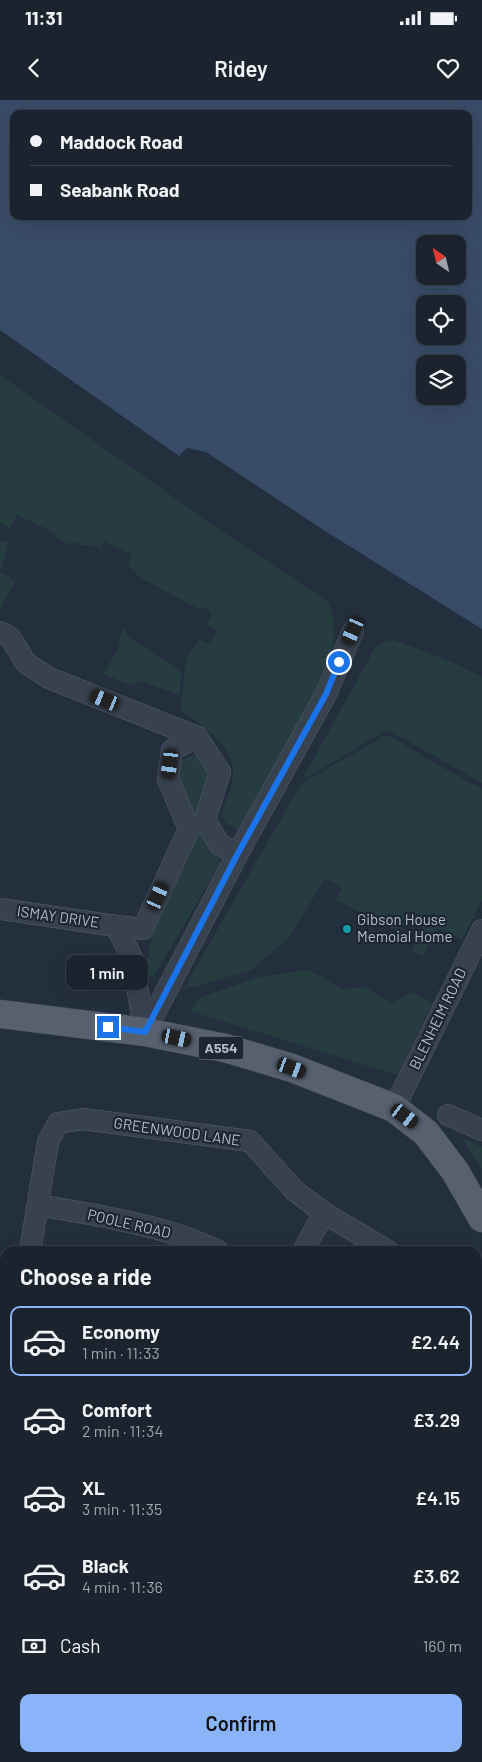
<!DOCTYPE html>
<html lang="en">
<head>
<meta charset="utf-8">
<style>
	:root { --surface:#1b232e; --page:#282f3a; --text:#f1f3f6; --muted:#a0a4aa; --line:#39404a; --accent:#8ab4f8 }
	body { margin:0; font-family:Barlow,sans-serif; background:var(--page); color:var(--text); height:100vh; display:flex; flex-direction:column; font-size:19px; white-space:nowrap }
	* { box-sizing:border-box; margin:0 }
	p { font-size:16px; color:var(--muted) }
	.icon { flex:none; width:28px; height:28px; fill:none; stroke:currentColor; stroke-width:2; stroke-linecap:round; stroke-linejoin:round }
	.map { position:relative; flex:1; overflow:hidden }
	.sheet { position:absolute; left:0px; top:1146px; width:482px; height:516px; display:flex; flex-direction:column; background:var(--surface); border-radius:15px 15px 0 0; box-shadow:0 5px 20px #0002,0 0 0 1px var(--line) }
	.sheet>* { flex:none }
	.hud { position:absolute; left:10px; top:10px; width:462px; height:110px; border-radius:10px; box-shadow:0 5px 20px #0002,0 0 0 1px var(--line); display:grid; align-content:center; height:110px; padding:0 20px; background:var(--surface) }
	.needle { width:32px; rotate:326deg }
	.tools { position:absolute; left:416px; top:135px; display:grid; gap:10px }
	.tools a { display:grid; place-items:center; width:50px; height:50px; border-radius:10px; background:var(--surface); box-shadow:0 5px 20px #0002,0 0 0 1px var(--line); font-size:25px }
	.end { position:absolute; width:22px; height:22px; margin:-11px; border:6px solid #1a73e8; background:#fff; box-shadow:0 0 0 2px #fff }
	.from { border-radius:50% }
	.bubble { position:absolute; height:35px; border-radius:10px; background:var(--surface); box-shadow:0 5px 20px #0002,0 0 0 1px var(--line); font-size:16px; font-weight:600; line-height:35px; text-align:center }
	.car { position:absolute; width:15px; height:30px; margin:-15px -8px; border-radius:6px; box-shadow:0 0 4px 1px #0007; background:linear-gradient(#222 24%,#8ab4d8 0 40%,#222 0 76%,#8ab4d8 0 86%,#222 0) }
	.hud b { display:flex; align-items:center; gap:18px; height:48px; font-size:19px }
	.hud b+b { border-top:1px solid var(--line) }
	.hud i { width:12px; height:12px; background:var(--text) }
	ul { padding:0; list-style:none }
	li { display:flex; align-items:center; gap:15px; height:70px; margin:0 10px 8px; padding:0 10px; border:2px solid transparent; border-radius:10px }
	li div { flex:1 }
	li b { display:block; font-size:19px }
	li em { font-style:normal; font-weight:600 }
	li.current { border-color:var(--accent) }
	li>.icon { width:45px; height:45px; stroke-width:1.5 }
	h2 { padding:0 20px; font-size:22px; line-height:60px }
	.pay { display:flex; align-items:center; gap:12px; height:55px; padding:0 20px; font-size:19px }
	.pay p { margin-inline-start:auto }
	.cta { display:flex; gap:10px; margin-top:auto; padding:10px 20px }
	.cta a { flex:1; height:58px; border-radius:10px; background:var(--accent); color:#111; font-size:20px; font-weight:600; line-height:58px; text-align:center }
	.status { display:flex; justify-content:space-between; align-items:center; height:35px; padding:0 25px; background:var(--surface); direction:ltr }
	.status svg { height:14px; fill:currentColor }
	header { display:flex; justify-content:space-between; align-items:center; height:65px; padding:0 20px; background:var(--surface); font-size:22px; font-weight:600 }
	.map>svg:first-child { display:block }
	.green { fill:#263c3f }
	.water { fill:#394c67; fill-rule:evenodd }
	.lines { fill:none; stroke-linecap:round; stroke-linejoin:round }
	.minor-casing { stroke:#565f6c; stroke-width:22 }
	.primary-casing { stroke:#414a57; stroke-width:29 }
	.minor { stroke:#38414e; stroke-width:21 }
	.primary { stroke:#56606e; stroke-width:28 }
	.route { stroke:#1a73e8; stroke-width:6 }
	.culture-dot { fill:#0f9aa8; stroke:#1d2633; stroke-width:2 }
	.labels { text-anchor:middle; stroke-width:4.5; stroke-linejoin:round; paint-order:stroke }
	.shield { fill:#1d2633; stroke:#878f9c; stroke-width:1 }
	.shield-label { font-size:14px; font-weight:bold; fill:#b4bcc9 }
	.street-label { font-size:15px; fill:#b4bcc9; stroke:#1d2633 }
	.poi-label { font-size:15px; fill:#b4bcc9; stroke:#1d2633; text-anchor:start }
</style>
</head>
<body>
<div class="status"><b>11:31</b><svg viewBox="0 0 49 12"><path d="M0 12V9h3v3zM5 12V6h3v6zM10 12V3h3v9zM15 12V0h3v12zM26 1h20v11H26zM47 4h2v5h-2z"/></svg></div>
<header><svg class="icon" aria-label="back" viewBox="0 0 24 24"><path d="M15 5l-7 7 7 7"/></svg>Ridey<svg class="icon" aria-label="heart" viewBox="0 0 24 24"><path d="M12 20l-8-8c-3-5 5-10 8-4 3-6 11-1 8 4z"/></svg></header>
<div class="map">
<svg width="482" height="1662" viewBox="0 0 482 1662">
	<rect width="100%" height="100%" fill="#242f3e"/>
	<g class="green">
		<path d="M 0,275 L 223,432 L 329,502 C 338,533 335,552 322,581 L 240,730 L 226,724 L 222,715 C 225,702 233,687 233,674 C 235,645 201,626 181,610 L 186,558 L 199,540 L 209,544 L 217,531 L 206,524 L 212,515 L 207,508 L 199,509 L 139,477 L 128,464 L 132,455 L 104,441 L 101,448 C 90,443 86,449 75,442 L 67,444 L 54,436 L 55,433 L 17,415 L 10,428 L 0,423 Z"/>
		<path d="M 0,441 L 9,443 L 0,472 L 15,481 L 0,510 Z"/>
		<path d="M 123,528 L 130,538 L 181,571 L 180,595 L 140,581 L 130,585 L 103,574 L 116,553 Z"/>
		<path d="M 394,540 L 452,562 L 482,577 L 482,683 L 392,632 L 385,631 L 306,678 L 304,676 L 375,548 L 384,542 Z"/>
		<path d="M 384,636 L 391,636 L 429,660 L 482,689 L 482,800 L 462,840 L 437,828 L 423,856 L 412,851 L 423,826 L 407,818 L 400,832 L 336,800 L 342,787 L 325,779 L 289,837 L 252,870 L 183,890 L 301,684 Z"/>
		<path d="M 189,656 L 198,656 L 211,668 L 198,725 L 205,742 L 216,751 L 220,763 L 153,878 L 145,873 L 151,838 L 191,752 L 194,729 L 177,676 L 180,662 Z"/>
		<path d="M 306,870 L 319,875 L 341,889 L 366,887 L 392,904 L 412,892 L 432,903 L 397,975 L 190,911 L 199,898 L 259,877 Z"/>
		<path d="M 461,1038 L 482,1047 L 482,1069 Z"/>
	</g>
	<path class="water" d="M 0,0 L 482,0 L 482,529 L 322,429 L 206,352 L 187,348 L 179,356 L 0,230 ZM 14,14 L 469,14 L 469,116 L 14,116 ZM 425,144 L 458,144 L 458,176 L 425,176 ZM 425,204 L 458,204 L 458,236 L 425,236 ZM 425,264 L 458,264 L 458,296 L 425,296 Z"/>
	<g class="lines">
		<defs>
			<g id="minor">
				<path d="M 0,532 L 10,537 L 26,563 L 49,578 L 197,637 L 220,672 L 205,720 L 219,744 L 237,755"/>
				<path d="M 0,809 L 116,826"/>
				<path d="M 145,932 L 237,755 L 326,594 L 353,531"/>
				<path d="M 145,932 L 132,858 L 116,826 L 143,829 L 189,729 L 168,679 L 172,650 L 197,637"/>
				<path d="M 394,1008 L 482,830"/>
				<path d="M 448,1015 L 482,1030"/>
				<path d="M 38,1105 C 97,1115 164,1125 218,1151"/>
				<path d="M 30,1151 L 48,1042 L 58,1023 L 83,1019 L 250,1041 L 295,1091 L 324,1113 L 388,1151"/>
				<path d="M 303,1151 L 324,1113"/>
				<path d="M 0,1214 L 5,1215"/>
				<path d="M 478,1230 L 482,1221"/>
				<path d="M 0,1282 L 5,1264"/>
				<path d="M 0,1354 L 5,1355"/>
				<path d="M 478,1371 L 482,1374"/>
				<path d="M 0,1602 L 5,1590"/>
				<path d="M 478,1626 L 482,1629"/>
				<path d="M 89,1662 L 91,1658"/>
				<path d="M 249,1662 L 251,1658"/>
			</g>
			<path id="primary" d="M 0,914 L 145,932 L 225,948 L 292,968 L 394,1008 L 426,1033 L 455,1071 L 482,1118"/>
		</defs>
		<use href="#minor" class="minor-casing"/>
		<use href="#primary" class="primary-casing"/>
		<use href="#minor" class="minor"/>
		<use href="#primary" class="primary"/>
	</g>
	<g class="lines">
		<path class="route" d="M 108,927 L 145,932 L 237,755 L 326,594 L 339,562"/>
	</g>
	<circle class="culture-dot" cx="347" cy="829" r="5"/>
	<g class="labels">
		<rect class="shield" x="198.5" y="936.5" width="45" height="23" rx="4"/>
		<g class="shield-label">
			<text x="221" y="953">A554</text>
		</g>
		<g class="street-label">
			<text transform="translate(58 817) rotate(8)" y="5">ISMAY DRIVE</text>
			<text transform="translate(438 919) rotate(-64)" y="5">BLENHEIM ROAD</text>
			<text transform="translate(177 1032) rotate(8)" y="5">GREENWOOD LANE</text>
			<text transform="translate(129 1124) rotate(13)" y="5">POOLE ROAD</text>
		</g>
		<g class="poi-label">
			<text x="357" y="825">Gibson House<tspan x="357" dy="17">Memoial Home</tspan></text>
		</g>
	</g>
</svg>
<div class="tools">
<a><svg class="needle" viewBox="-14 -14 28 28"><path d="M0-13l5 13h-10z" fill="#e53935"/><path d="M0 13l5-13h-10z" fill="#a0a4aa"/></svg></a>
<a><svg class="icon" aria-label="locate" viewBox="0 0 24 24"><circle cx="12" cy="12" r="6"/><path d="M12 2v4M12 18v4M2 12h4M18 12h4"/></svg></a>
<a><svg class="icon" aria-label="layers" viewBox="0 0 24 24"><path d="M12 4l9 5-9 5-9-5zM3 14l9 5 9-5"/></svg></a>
</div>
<i class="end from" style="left:339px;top:562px"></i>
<i class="end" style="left:108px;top:927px"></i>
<div class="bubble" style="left:66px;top:855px;width:82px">1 min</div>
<i class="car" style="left:353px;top:531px;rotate:204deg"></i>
<i class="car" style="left:105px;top:600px;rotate:292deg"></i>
<i class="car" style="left:170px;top:664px;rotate:187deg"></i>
<i class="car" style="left:158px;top:796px;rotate:24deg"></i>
<i class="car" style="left:177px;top:938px;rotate:102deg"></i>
<i class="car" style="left:292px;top:968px;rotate:111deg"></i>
<i class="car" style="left:405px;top:1016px;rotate:127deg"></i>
<div class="hud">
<b><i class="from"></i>Maddock Road</b>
<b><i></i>Seabank Road</b>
</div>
<section class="sheet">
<h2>Choose a ride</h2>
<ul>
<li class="current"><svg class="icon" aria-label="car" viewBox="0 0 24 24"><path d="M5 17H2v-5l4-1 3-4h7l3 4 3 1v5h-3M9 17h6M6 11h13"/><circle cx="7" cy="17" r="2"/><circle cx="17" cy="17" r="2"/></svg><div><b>Economy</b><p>1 min · 11:33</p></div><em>£2.44</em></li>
<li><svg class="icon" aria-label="car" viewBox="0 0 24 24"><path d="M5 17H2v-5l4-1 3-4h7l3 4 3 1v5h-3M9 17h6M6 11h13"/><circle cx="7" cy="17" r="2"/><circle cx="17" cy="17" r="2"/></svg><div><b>Comfort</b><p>2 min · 11:34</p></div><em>£3.29</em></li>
<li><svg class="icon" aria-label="car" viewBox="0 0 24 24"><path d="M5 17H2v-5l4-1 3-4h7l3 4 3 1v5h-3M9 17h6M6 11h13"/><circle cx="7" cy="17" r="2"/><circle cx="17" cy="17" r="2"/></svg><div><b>XL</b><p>3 min · 11:35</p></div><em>£4.15</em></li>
<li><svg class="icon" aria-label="car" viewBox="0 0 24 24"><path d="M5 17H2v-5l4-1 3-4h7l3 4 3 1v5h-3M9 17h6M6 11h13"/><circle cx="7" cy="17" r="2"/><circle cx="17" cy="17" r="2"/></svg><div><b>Black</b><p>4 min · 11:36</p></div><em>£3.62</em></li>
</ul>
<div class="pay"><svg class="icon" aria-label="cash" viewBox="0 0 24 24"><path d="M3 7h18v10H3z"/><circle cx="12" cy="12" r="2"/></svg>Cash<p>160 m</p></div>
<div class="cta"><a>Confirm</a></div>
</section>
</div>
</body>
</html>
